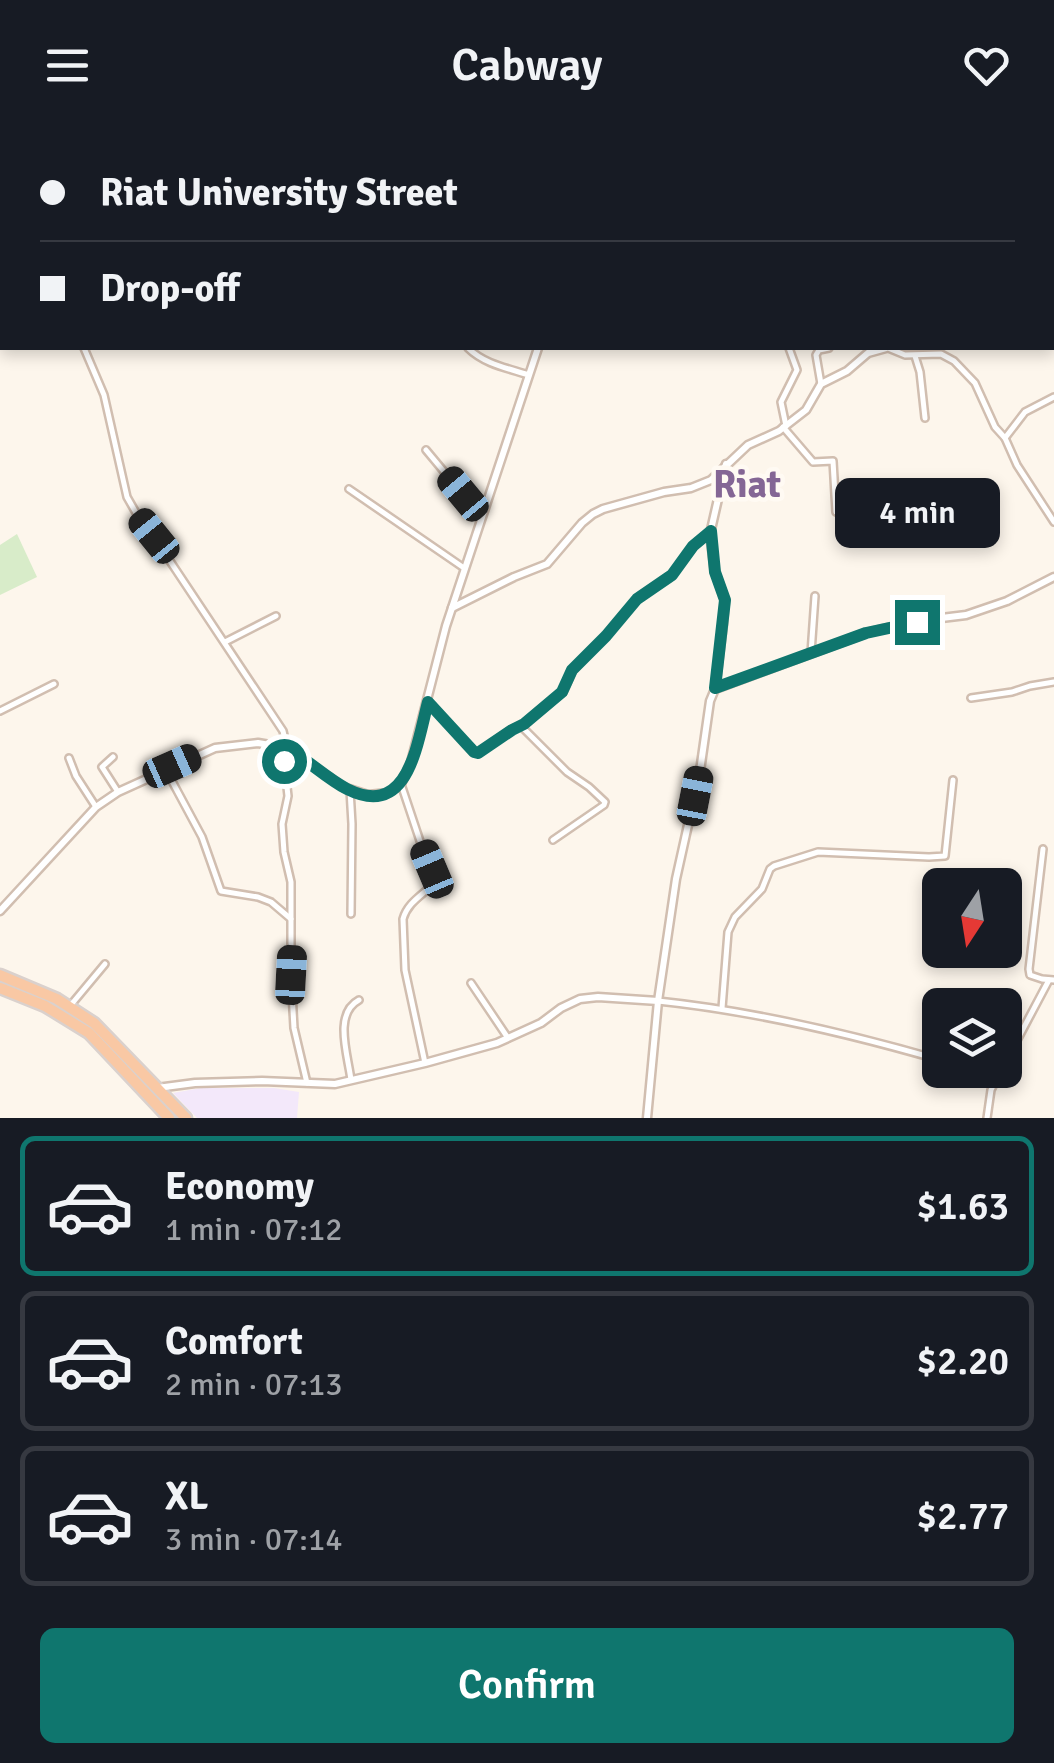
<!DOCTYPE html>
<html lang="en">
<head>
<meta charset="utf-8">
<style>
	:root { --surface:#171b24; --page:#20242c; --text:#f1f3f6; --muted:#9ea1a6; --line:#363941; --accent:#0f766e }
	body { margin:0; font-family:Signika,sans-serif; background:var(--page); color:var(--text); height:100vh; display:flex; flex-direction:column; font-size:38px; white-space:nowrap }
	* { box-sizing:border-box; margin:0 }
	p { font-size:32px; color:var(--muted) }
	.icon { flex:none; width:55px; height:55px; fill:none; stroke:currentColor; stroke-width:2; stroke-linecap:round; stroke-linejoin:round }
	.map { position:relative; height:988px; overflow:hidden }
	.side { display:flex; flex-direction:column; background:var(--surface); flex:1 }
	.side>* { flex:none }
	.banner { position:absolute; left:0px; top:0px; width:1055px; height:220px; box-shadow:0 5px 15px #0003; display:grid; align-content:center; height:220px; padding:0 40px; background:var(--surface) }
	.needle { width:65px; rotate:192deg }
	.buttons { position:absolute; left:922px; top:738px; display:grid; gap:20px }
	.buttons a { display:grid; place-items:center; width:100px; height:100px; border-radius:15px; background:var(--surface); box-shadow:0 5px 15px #0003; font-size:50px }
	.end { position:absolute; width:45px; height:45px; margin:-22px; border:12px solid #0f766e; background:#fff; box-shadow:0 0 0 5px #fff }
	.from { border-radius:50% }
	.bubble { position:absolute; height:70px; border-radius:15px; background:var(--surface); box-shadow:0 5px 15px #0003; font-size:32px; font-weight:600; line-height:70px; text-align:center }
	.car { position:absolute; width:30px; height:60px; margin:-30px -15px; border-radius:12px; box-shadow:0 0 8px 2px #0007; background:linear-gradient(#222 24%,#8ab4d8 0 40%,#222 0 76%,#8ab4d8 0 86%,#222 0) }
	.banner b { display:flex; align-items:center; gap:35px; height:95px; font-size:38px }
	.banner b+b { border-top:2px solid var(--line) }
	.banner i { width:25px; height:25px; background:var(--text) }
	ul { padding:18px 0 0; list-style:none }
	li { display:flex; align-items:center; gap:30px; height:140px; margin:0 20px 15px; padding:0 20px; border:5px solid var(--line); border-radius:15px }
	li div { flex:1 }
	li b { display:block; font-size:38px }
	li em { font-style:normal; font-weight:600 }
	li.selected { border-color:var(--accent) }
	li>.icon { width:90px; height:90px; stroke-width:1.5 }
	.primary-button { display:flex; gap:20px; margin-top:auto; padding:20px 40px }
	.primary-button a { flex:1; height:115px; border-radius:15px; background:var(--accent); color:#fff; font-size:40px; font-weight:600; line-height:115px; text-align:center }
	header { display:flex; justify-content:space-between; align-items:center; height:130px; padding:0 40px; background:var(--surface); font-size:45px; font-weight:600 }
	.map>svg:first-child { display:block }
	.education { fill:#f3e8fa }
	.green { fill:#d8ecc9 }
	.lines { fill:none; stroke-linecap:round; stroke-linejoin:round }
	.minor-casing { stroke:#d1beb0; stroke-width:10 }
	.tertiary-casing { stroke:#d1beb0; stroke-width:11 }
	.trunk-casing { stroke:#dad1cd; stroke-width:15 }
	.minor { stroke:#fff; stroke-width:5 }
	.tertiary { stroke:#fff; stroke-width:6 }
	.trunk { stroke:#f9c8a4; stroke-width:10 }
	.route { stroke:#0f766e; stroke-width:12 }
	.labels { text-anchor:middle; stroke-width:9; stroke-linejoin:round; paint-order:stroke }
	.district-label { font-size:38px; font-weight:bold; fill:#846695; stroke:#fffaf3 }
</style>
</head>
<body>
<header><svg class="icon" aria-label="menu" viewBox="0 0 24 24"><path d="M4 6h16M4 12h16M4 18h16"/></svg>Cabway<svg class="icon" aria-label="heart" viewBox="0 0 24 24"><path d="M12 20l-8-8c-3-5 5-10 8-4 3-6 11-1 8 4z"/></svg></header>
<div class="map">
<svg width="1054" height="988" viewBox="0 0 1054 988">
	<rect width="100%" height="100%" fill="#fdf6ec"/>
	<path class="education" d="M 201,958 L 274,958 L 299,962 L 297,988 L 197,988 L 173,963 Z"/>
	<path class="green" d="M 17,404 L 37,447 L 0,465 L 0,415 Z"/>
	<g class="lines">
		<defs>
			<g id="minor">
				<path d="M 354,0 L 359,2"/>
				<path d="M 840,0 L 841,2"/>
				<path d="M 898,0 L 898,2"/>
				<path d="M 1039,2 L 1040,0"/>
				<path d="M 84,218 L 104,265 L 127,367 L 139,388 L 154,407 L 283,601 L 287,618 L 284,631 L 288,666 L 282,694 L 284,722 L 291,752 L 291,845 L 294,898 L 307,953"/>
				<path d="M 468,218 C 484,234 507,238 529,245"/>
				<path d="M 888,218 L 905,225 L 941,224 L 954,231 L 975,253 L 995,297 L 1005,308 L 1017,335 L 1054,392"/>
				<path d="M 915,226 L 920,242 L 925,288"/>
				<path d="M 821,254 L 816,225 L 819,220 L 829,218"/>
				<path d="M 786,296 L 781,272 L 797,240 L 789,218"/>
				<path d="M 783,297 L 813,332 L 833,331 L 836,382"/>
				<path d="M 1005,308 L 1025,282 L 1054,267"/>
				<path d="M 426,320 L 481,386"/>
				<path d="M 349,359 L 464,438"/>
				<path d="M 225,512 L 276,486"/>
				<path d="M 811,523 L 815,466"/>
				<path d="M 971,568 L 1012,562 L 1030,556 L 1054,552"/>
				<path d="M 428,572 L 474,622 L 478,623 L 512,599 L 524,594 L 563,562 L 573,540 L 605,507 L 637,469 L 672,445 L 693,417 L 711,401"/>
				<path d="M 0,581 L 54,554"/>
				<path d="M 521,596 L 567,642 L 589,657 L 605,672 L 604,675 L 553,710"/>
				<path d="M 113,627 L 102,637 L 118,662"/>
				<path d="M 69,628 L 76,646 L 96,677"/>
				<path d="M 166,640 L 202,707 L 221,761 L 258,767 L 271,772 L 291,789"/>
				<path d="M 401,654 L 420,711 L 436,751 C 425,764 408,771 403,789 L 405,840 L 425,933"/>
				<path d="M 350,660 L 352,694 L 351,784"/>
				<path d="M 1043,719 L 1029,839 L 1030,845 L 1042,849 L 1054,850"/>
				<path d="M 471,853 L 508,908"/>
				<path d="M 658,871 C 754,881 847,903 940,930"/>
				<path d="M 70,876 L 105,834"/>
				<path d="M 722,878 L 728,802 L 735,787 L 762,759 L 770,739 L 774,736 L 818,722 L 929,727 L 945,726 L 953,650"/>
				<path d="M 1005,933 L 1049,850"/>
				<path d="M 973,940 L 997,947"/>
				<path d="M 351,950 C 348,925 333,884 359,870"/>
				<path d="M 987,988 L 991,960 L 1001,940"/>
			</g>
			<g id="tertiary">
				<path d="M 642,2 L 643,0"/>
				<path d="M 983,2 L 984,0"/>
				<path d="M 452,478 L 514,447 L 547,434 L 582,393 L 593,384 L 603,379 L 664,362 L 691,358 L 711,350 L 748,315 L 779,301 L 806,280 L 821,254 L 847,241 L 868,223 L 886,218"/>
				<path d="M 715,559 L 866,503 L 917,491 L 966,485 L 1007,471 L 1054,447"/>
				<path d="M 0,781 L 96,677 L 118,662 L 215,618 L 258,613 L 287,618 L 343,657 L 368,665 L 388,663 L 401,654 L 411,632 L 446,496 L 538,218"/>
				<path d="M 157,958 L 195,953 L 262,951 L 335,954 L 425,933 L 497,913 L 541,893 L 561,878 L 580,869 L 598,867 L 658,871"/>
				<path d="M 647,988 L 658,871 L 676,749 L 700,641 L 710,571 L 715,559 L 723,494 L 725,470 L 715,442 L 710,404 L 726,334"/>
			</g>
			<g id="trunk">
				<path d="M 0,845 L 57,869 L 94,893 L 186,988"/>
				<path d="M 0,858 L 45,876 L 89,903 L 169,988"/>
			</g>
		</defs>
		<use href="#minor" class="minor-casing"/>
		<use href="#tertiary" class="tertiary-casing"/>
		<use href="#trunk" class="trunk-casing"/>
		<use href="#minor" class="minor"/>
		<use href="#tertiary" class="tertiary"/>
		<use href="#trunk" class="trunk"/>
	</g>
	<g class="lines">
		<path class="route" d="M 284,631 L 287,618 C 308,630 326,648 347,659 C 409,690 417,613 428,572 L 474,622 L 478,623 L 512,600 L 524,594 L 562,562 L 572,540 L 606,506 L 637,469 L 672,445 L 693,416 L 711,401 L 715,442 L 725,470 L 715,558 L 866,503 L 917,492"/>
	</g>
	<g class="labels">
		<g class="district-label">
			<text x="747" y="367">Riat</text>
		</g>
	</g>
</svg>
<div class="buttons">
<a><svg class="needle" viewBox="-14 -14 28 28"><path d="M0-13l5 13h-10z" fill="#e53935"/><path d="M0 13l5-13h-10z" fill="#9ea1a6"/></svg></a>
<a><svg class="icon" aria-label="layers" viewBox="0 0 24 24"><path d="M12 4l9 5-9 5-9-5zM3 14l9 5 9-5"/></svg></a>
</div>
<i class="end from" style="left:284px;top:631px"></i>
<i class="end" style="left:917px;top:492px"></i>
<div class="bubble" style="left:835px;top:348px;width:165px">4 min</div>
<i class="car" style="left:463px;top:364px;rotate:320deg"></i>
<i class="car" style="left:154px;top:406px;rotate:321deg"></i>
<i class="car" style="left:172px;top:636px;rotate:66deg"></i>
<i class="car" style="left:695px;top:666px;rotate:11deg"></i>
<i class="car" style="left:432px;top:739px;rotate:337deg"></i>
<i class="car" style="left:291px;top:845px;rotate:3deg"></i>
<div class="banner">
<b><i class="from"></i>Riat University Street</b>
<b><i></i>Drop-off</b>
</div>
</div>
<section class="side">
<ul>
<li class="selected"><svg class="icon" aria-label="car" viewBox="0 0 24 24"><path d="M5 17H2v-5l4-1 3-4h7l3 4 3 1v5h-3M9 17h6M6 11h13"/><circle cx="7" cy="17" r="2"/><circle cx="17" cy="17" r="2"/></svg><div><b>Economy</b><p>1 min · 07:12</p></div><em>$1.63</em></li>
<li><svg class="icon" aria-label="car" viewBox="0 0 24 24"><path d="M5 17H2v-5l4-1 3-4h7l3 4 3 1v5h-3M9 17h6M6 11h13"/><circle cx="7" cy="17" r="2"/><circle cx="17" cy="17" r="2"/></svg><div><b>Comfort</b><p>2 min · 07:13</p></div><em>$2.20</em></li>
<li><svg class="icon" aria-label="car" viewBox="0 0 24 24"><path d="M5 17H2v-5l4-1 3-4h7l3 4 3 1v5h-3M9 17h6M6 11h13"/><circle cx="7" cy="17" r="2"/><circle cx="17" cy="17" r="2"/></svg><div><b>XL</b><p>3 min · 07:14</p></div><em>$2.77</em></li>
</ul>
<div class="primary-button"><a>Confirm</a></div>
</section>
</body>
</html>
